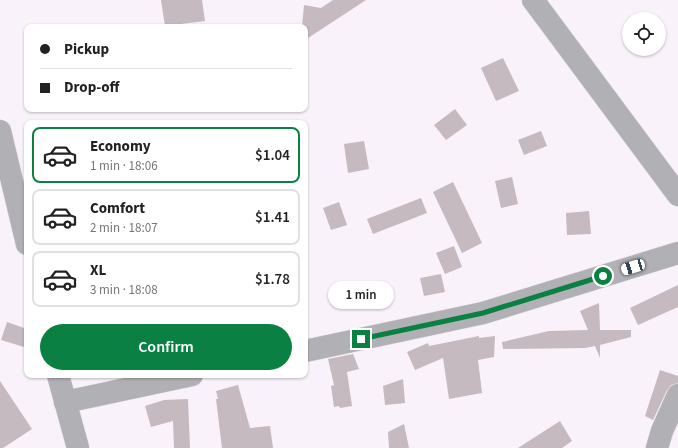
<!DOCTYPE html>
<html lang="en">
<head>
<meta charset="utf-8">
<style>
	:root { --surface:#fff; --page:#f2f2f2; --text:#222; --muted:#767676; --line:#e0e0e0; --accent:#0b8043 }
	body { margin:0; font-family:"Source Sans 3",sans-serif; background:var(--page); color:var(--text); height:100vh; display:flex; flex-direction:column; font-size:15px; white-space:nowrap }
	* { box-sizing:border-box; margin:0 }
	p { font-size:13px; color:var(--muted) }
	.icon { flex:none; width:22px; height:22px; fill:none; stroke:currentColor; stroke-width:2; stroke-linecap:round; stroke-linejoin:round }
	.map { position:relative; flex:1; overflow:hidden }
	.panel { position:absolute; left:24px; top:120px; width:284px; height:258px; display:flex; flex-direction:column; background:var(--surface); border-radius:8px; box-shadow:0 1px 3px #0004 }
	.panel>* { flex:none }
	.top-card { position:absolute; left:24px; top:24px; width:284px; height:88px; border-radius:8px; box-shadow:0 1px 3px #0004; display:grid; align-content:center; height:88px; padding:0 16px; background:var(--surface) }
	.fabs { position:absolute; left:622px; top:12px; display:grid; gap:8px }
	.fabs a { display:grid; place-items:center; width:44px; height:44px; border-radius:50%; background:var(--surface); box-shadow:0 1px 3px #0004; font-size:20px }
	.end { position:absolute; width:18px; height:18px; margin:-9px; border:5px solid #0b8043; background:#fff; box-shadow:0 0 0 2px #fff }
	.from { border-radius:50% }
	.bubble { position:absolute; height:28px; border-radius:14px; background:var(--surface); box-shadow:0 1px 3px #0004; font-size:13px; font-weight:600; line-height:28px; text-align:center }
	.car { position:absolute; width:12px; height:24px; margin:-12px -6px; border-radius:5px; box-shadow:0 0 3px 1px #0007; background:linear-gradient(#fff 24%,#345 0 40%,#fff 0 76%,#345 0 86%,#fff 0) }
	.top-card b { display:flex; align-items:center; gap:14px; height:38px; font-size:15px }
	.top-card b+b { border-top:1px solid var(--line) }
	.top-card i { width:10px; height:10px; background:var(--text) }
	ul { padding:7px 0 0; list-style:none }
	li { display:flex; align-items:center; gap:12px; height:56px; margin:0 8px 6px; padding:0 8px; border:2px solid var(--line); border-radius:8px }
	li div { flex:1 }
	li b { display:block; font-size:15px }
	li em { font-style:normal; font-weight:600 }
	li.selected { border-color:var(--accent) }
	li>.icon { width:36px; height:36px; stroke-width:1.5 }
	.primary-button { display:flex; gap:8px; margin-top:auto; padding:8px 16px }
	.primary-button a { flex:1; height:46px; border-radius:24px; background:var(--accent); color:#fff; font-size:16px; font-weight:600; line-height:46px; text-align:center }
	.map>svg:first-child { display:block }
	.building { fill:#c4bac0 }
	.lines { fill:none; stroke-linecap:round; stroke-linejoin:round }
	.minor-casing { stroke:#d5ced6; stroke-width:23 }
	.minor { stroke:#b1b0b4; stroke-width:22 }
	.route { stroke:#0b8043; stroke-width:5 }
</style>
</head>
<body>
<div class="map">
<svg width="678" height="448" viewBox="0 0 678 448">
	<rect width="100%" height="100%" fill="#f9f2fa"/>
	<g class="building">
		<path d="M 161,0 L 202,0 L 205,21 L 165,26 Z"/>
		<path d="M 333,0 L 366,0 L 305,40 L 305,27 L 302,27 L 304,5 L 321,8 Z"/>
		<path d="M 503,58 L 519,91 L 496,101 L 481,68 Z"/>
		<path d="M 455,109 L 467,125 L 446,140 L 434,125 Z"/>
		<path d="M 541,131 L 547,146 L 524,155 L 518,140 Z"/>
		<path d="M 364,141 L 369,169 L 348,173 L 344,144 Z"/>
		<path d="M 512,177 L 518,204 L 501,208 L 495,181 Z"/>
		<path d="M 453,182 L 482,243 L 462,253 L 433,192 Z"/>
		<path d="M 421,198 L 427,213 L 373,234 L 367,219 Z"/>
		<path d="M 339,202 L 347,225 L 331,230 L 323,208 Z"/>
		<path d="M 589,211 L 591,234 L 567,235 L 566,213 Z"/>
		<path d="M 454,246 L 462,267 L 445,274 L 436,253 Z"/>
		<path d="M 441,274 L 445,292 L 424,296 L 420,278 Z"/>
		<path d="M 678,285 L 678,307 L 638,325 L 630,308 Z"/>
		<path d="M 599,303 L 600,330 L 631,330 L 631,337 L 600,345 L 600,358 L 595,346 L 585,348 L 503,349 L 502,342 L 549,331 L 588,330 L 580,311 Z"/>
		<path d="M 7,322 L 27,329 L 27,336 L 24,347 L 1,340 Z"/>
		<path d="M 479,336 L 479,338 L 495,336 L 494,357 L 478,360 L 482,393 L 449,399 L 443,358 L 415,370 L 407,352 L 428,343 L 429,346 Z"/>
		<path d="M 353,354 L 359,369 L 347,372 L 352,406 L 340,408 L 339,406 L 334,407 L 331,386 L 334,385 L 328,359 Z"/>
		<path d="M 660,370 L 678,376 L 678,383 L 671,385 L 667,390 L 653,420 L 645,416 Z"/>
		<path d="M 403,379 L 405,403 L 385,405 L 383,386 Z"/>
		<path d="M 0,381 L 32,429 L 3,448 L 0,448 Z"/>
		<path d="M 238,385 L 250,428 L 270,426 L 273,448 L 222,448 L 216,399 L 218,399 L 216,391 Z"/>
		<path d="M 188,399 L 190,448 L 174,448 L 173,421 L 151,427 L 145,406 L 164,400 Z"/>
		<path d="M 560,421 L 572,441 L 562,448 L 518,448 Z"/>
		<path d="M 404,424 L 409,448 L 389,448 L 388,432 Z"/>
	</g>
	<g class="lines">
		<defs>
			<g id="minor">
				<path d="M 533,0 L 678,195"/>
				<path d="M 0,131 L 27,244"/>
				<path d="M 305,351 L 483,313 L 678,253"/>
				<path d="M 58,375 L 78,448"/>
				<path d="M 65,402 L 192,375"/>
				<path d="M 657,448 L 662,431 L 678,395"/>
			</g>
		</defs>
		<use href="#minor" class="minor-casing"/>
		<use href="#minor" class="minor"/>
	</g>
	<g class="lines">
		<path class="route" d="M 361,339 L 483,313 L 603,276"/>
	</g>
</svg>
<div class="fabs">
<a><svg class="icon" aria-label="locate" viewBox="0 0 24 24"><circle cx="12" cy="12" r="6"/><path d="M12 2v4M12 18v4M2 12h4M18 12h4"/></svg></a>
</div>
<i class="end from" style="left:603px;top:276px"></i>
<i class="end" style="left:361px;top:339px"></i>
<div class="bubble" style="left:328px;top:281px;width:66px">1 min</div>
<i class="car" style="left:633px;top:267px;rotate:253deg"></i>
<div class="top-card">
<b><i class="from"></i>Pickup</b>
<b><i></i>Drop-off</b>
</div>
<section class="panel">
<ul>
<li class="selected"><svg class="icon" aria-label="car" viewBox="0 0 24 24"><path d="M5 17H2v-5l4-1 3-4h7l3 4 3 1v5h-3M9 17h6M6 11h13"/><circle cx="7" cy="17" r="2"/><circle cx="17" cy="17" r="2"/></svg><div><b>Economy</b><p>1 min · 18:06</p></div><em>$1.04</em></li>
<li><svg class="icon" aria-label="car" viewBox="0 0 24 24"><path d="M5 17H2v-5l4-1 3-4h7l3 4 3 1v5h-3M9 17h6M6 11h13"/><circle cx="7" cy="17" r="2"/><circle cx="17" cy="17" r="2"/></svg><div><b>Comfort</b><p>2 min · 18:07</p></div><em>$1.41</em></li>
<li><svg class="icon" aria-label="car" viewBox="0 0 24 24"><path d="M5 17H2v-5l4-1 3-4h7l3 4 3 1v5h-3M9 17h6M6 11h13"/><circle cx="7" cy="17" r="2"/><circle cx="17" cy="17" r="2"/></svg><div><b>XL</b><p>3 min · 18:08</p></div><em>$1.78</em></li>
</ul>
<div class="primary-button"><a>Confirm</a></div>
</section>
</div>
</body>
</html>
